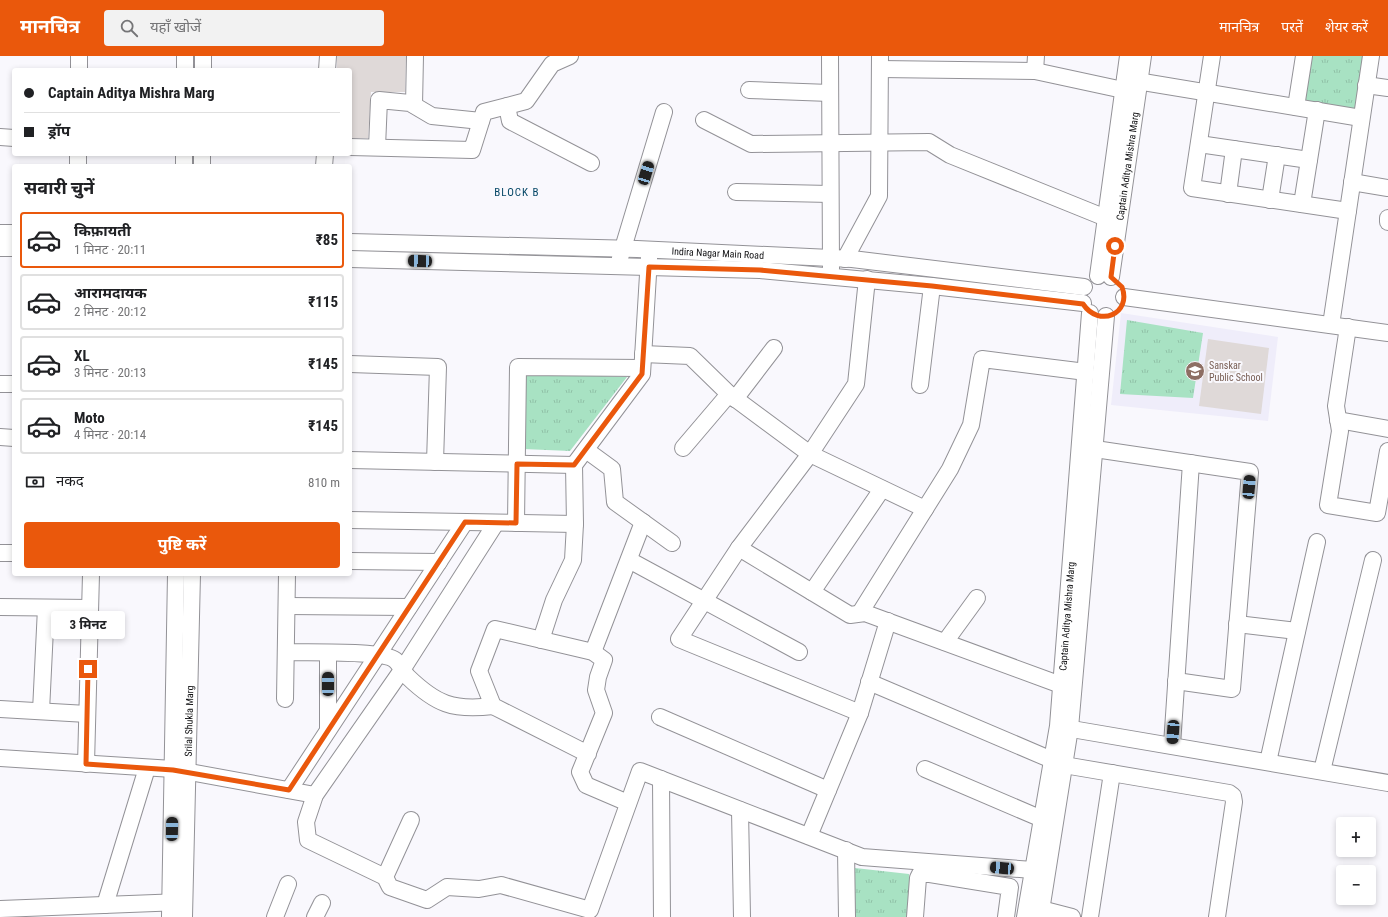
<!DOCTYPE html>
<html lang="hi">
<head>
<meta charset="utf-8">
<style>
	:root { --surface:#fff; --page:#f2f2f2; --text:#202124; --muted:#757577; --line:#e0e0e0; --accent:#ea580c }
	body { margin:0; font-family:"Roboto Condensed","Noto Sans Devanagari",sans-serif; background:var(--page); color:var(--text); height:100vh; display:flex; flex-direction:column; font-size:15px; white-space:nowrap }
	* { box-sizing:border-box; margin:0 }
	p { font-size:13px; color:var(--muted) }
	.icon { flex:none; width:22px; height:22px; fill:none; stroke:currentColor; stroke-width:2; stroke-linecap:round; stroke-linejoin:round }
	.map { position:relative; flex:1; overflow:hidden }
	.sheet { position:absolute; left:12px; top:108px; width:340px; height:412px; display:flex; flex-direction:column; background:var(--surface); border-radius:4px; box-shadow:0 2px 6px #0003 }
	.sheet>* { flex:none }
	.banner { position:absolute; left:12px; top:12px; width:340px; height:88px; border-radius:4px; box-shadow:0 2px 6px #0003; display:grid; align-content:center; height:88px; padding:0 12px; background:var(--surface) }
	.buttons { position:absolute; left:1336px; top:761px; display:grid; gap:8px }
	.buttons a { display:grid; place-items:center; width:40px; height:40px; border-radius:4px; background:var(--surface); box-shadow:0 2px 6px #0003; font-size:20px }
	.end { position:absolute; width:18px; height:18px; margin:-9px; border:5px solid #ea580c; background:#fff; box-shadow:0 0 0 2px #fff }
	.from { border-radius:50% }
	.bubble { position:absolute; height:28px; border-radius:4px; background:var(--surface); box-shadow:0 2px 6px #0003; font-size:13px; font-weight:700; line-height:28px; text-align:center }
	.car { position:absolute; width:12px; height:24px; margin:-12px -6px; border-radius:5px; box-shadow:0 0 3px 1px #0007; background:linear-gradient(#222 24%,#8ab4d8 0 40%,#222 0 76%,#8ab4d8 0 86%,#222 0) }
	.banner b { display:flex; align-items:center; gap:14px; height:38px; font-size:15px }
	.banner b+b { border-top:1px solid var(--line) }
	.banner i { width:10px; height:10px; background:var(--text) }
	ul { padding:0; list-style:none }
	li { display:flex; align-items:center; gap:12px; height:56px; margin:0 8px 6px; padding:0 4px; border:2px solid var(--line); border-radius:4px }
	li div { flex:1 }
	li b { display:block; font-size:15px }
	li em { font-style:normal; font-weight:700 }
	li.selected { border-color:var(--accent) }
	li>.icon { width:36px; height:36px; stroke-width:1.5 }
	h2 { padding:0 12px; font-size:18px; line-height:48px }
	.pay { display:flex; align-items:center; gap:10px; height:44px; padding:0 12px; font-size:15px }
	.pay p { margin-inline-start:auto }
	.cta { display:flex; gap:8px; margin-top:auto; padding:8px 12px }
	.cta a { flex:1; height:46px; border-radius:4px; background:var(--accent); color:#fff; font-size:16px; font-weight:700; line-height:46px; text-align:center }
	header { display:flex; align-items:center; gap:24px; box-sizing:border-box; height:56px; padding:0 20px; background:var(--accent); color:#fff }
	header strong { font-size:19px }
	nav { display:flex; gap:22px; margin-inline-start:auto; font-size:14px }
	.search { width:280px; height:36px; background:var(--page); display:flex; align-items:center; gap:10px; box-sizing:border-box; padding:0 14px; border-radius:4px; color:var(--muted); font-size:15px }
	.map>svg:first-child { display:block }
	.built { fill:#efedfa }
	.grass { fill:url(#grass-tufts) }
	.building { fill:#dfd9d8 }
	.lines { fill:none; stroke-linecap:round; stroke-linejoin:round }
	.minor-casing { stroke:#939297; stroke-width:18 }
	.minor { stroke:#fff; stroke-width:16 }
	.route { stroke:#ea580c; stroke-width:5 }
	.labels { text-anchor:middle; stroke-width:4; stroke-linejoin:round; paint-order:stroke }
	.street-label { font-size:10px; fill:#111113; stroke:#f9f8fd }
	.education-label { font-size:10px; fill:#785e54; stroke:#f9f8fd; text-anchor:start }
	.neighbourhood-label { font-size:11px; letter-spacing:1px; fill:#034565; stroke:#f9f8fd }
</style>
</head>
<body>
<header>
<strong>मानचित्र</strong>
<div class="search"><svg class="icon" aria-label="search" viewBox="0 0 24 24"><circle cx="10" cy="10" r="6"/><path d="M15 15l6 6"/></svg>यहाँ खोजें</div>
<nav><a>मानचित्र</a><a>परतें</a><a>शेयर करें</a></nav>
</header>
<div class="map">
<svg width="1388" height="861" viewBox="0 0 1388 861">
	<defs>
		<pattern id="grass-tufts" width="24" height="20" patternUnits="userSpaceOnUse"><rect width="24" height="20" fill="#a8e2c3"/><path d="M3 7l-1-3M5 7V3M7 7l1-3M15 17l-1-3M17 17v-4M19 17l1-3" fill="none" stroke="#90c1a7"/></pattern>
	</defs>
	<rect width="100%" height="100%" fill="#f9f8fd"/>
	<path class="built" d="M 1121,257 L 1278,281 L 1268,365 L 1111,349 Z"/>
	<g class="grass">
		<path d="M 1311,0 L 1366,0 L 1358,54 L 1304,46 Z"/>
		<path d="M 1127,264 L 1203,277 L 1193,342 L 1120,338 Z"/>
		<path d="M 525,317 L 627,321 L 570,395 L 523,393 Z"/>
		<path d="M 855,812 L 909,818 L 909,861 L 855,861 Z"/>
	</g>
	<g class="building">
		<path d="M 337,0 L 406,0 L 405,36 L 371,36 L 368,82 L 350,82 L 350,14 L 337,14 Z"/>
		<path d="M 1208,283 L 1269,292 L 1261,358 L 1199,350 Z"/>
	</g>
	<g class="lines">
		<defs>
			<g id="minor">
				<path d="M 830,0 L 831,213"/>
				<path d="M 1212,0 L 1192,132 L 1348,155"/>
				<path d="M 880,13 L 1035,15 L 1137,37"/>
				<path d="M 79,14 L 79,0"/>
				<path d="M 185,14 L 185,0"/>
				<path d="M 203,14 L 203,0"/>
				<path d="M 327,14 L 328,0"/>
				<path d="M 1035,15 L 1036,0"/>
				<path d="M 1125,23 L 1361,62"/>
				<path d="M 1366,29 L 1388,32"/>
				<path d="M 749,34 L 830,37"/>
				<path d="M 414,49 L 415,0"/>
				<path d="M 507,50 L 510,65 L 591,107"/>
				<path d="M 1296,51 L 1304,0"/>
				<path d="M 704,64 L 751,88 L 929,86 L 950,99 L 1106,162"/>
				<path d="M 0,81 L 14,82"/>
				<path d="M 1199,88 L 1309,104"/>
				<path d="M 350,91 L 472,94 L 484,56 L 526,45 L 552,8 L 570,0"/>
				<path d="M 377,91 L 379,44 L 410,47 L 432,60 L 481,65"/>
				<path d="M 78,110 L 78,98"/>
				<path d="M 184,110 L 184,98"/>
				<path d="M 202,110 L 202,98"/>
				<path d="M 324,110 L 325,98"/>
				<path d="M 1352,126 L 1388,132"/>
				<path d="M 736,136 L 830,138"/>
				<path d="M 1228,138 L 1234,93"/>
				<path d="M 1270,144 L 1277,99"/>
				<path d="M 1302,148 L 1317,54"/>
				<path d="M 1388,162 L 1388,166"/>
				<path d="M 0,177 L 14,177"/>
				<path id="s1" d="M 350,186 L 637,193 L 852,203 L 1084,231"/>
				<path d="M 0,192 L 14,192"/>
				<path d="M 620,202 L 664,56"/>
				<path d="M 350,203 L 760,214 L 932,230 L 1083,247"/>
				<path d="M 845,203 L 879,140 L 880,0"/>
				<path d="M 1098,220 L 1128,0"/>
				<path id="s2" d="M 1111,221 L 1143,0"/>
				<path d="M 1124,241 L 1388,277"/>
				<path d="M 1331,269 L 1371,0"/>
				<path d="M 1348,271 L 1336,350 L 1340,375 L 1328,449 L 1377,457 L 1388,395"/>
				<path d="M 643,298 L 690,300 L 729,338 L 810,398 L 925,453"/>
				<path d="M 350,308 L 438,311 L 435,406"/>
				<path d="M 0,328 L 14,328"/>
				<path d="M 920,329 L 932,230"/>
				<path d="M 735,343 L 774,292"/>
				<path d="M 1338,364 L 1388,373"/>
				<path d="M 0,381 L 14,382"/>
				<path d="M 683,392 L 729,338"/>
				<path d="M 1095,393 L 1250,416 L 1232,633 L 1176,625"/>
				<path d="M 586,394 L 612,413 L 615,446 L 672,487"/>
				<path d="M 350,404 L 574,409 L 642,318 L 649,202"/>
				<path d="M 350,464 L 575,468"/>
				<path d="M 496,467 L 402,614 L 315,739 L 306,766 L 308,784 L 385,821 L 390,831 L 427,844 L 447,831 L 479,833 L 501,829 L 590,854 L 640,715 L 862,801 L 1033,814"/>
				<path d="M 516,467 L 518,311 L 642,312"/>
				<path d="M 739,492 L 850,559 L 865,557 L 1061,629"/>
				<path d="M 0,497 L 14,497"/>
				<path d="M 629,504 L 799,596"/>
				<path d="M 350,505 L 439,506"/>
				<path d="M 812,536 L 882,433"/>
				<path d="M 287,550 L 409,551"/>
				<path d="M 0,551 L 90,552"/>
				<path d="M 860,557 L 950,413 L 971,369 L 982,303 L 1086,316"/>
				<path d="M 1237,568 L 1297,575"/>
				<path d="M 541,584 L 554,544 L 573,504 L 575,468 L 574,409"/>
				<path d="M 945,586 L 977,542"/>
				<path d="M 286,596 C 305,597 383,594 395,604 C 400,608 403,616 408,621 C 436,648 453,655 493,650"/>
				<path d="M 593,596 L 643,466"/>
				<path d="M 328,598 L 328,674"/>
				<path d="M 869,626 L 1052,704"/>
				<path d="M 285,643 L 287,518"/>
				<path d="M 0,653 L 87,658"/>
				<path d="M 41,655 L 46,552"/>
				<path d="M 860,657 L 679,583 L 739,492 L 810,398 L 856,328 L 867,223"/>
				<path d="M 660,661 L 828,734"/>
				<path d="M 1060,671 L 1388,727"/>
				<path d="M 1172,689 L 1191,407"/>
				<path d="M 588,698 L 493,650 L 479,615 L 495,573 L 593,596 L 604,604 L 598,621 L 596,634 L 604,657 L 580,716 L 586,729 L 628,747"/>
				<path d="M 0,702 L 173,713 L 315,739"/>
				<path d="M 1268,706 L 1317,486"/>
				<path d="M 86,708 L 91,518"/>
				<path d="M 1064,709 L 1229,737 L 1233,740 L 1234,746 L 1217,861"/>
				<path d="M 925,713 L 1042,763"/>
				<path d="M 1322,715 L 1373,504"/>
				<path d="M 661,723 L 662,861"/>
				<path d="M 289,734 L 465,466"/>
				<path d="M 740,754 L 742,861"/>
				<path d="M 809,780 L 860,657 L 888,565"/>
				<path d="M 846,794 L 847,861"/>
				<path d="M 385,821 L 411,764"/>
				<path d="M 105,849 L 147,712"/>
				<path d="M 0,853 L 181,846"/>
				<path d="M 1041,853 L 1072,861"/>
				<path d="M 170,861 L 176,518"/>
				<path id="s3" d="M 184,861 L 192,518"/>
				<path d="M 275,861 L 288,828"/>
				<path d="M 315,861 L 322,847"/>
				<path d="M 915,861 L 918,822 L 920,818 L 930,818 L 1010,831 L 1006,861"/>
				<path id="s4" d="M 1025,861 L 1058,670 L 1090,257"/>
				<path d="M 1040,861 L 1070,672 L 1106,260"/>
				<path d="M 1090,861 L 1112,717"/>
			</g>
		</defs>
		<use href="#minor" class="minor-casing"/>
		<use href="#minor" class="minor"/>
	</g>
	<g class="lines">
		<path class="route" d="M 88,613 L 86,708 L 173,714 L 289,734 L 465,466 L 516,467 L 517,408 L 574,409 L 642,318 L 649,211 L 760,214 L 932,230 L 1083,248 C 1099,272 1132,258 1122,231 L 1111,221 L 1115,190"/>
	</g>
	<defs>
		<symbol id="school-disc" viewBox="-11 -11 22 22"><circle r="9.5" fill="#8d6e63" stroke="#f9f8fd"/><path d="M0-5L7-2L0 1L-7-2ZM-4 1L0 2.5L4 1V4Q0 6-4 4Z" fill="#fff"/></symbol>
	</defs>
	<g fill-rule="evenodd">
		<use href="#school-disc" x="1184" y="304" width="22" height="22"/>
	</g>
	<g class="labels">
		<g class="street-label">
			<text dy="4" stroke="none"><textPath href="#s2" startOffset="112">Captain Aditya Mishra Marg</textPath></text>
			<text dy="4" stroke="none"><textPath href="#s1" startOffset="368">Indira Nagar Main Road</textPath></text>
			<text dy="4" stroke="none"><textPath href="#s4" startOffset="304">Captain Aditya Mishra Marg</textPath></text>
			<text dy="4" stroke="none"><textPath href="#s3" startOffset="196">Srilal Shukla Marg</textPath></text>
		</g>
		<g class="education-label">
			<text x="1209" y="313">Sanskar<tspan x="1209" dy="12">Public School</tspan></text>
		</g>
		<g class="neighbourhood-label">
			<text x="517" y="140">BLOCK B</text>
		</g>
	</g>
</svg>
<div class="buttons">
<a>+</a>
<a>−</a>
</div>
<i class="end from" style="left:1115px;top:190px"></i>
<i class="end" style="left:88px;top:613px"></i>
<div class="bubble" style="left:51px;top:555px;width:74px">3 मिनट</div>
<i class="car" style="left:646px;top:117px;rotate:17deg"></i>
<i class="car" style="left:420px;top:205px;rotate:272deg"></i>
<i class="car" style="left:1249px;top:431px;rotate:5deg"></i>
<i class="car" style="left:328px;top:628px;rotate:0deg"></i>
<i class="car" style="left:1173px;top:676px;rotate:184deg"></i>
<i class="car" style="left:172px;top:773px;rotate:1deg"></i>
<i class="car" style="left:1002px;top:812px;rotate:275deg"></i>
<div class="banner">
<b><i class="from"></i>Captain Aditya Mishra Marg</b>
<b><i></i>ड्रॉप</b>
</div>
<section class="sheet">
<h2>सवारी चुनें</h2>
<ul>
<li class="selected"><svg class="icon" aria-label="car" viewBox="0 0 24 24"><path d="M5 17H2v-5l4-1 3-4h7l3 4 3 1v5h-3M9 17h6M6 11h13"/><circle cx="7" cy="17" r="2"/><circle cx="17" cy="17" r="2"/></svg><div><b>किफ़ायती</b><p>1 मिनट · 20:11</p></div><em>₹85</em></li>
<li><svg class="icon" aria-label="car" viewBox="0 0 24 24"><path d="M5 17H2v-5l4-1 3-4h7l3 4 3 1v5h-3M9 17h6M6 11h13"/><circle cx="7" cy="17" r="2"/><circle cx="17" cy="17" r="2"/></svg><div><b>आरामदायक</b><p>2 मिनट · 20:12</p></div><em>₹115</em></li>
<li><svg class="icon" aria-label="car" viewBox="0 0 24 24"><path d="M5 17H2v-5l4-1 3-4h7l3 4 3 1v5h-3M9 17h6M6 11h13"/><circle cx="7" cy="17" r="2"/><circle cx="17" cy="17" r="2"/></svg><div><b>XL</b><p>3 मिनट · 20:13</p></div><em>₹145</em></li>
<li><svg class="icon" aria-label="car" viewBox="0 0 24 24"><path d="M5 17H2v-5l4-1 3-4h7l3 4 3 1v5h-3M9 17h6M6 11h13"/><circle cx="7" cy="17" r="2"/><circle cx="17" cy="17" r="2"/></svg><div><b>Moto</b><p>4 मिनट · 20:14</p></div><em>₹145</em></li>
</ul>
<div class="pay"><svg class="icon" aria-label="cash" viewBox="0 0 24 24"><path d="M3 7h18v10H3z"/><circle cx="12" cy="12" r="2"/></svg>नकद<p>810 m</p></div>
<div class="cta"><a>पुष्टि करें</a></div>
</section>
</div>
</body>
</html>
